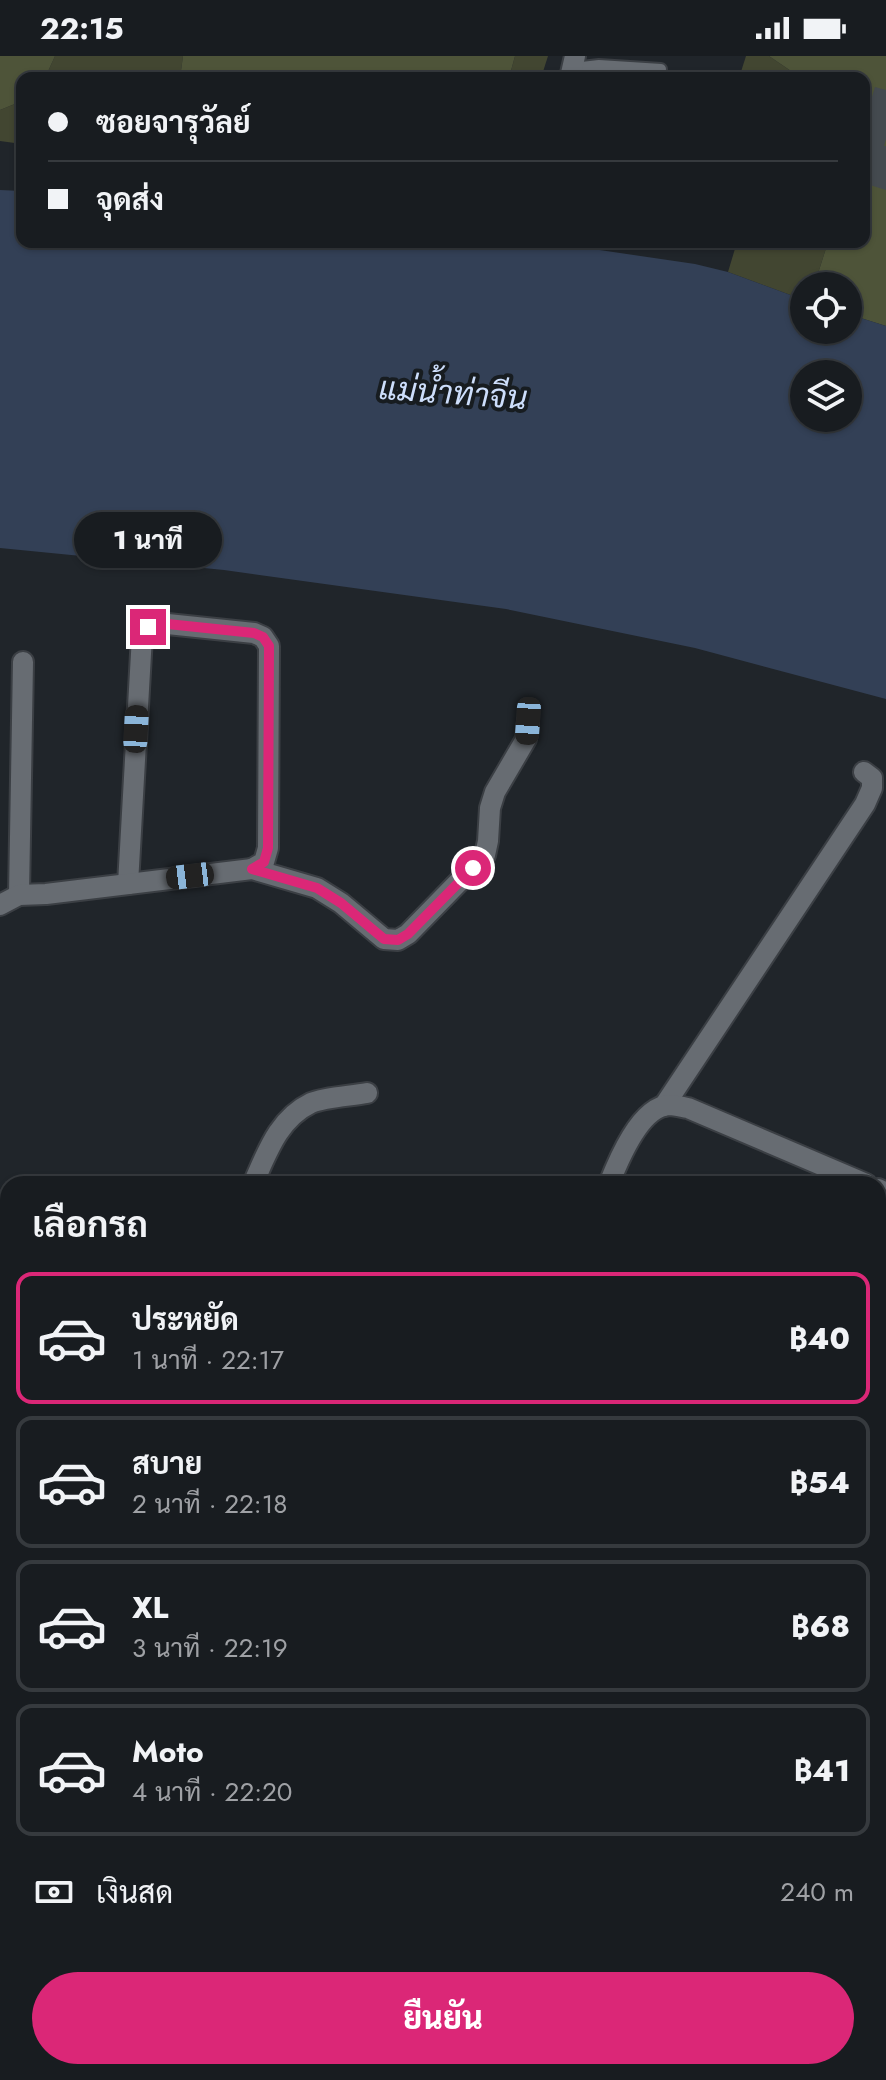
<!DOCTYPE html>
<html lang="th">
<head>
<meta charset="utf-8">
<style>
	:root { --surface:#181c20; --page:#25292d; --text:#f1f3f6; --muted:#9fa1a5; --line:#363a3e; --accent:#db2777 }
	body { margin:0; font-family:Jost,Sarabun,sans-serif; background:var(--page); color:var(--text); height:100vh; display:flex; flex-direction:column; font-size:30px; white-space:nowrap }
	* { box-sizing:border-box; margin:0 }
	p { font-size:26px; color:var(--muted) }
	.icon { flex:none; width:44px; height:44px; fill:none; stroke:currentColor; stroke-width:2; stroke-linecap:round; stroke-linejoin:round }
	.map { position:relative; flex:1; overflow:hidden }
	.details { position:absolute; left:0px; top:1120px; width:886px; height:904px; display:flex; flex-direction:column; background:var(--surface); border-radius:24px 24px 0 0; box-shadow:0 2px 6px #0004,0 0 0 2px var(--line) }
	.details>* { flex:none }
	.top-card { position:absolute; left:16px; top:16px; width:854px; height:176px; border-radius:16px; box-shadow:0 2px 6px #0004,0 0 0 2px var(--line); display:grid; align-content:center; height:176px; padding:0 32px; background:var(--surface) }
	.tools { position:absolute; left:790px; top:216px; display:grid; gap:16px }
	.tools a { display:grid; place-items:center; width:72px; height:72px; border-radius:50%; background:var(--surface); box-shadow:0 2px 6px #0004,0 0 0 2px var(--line); font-size:40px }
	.end { position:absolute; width:36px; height:36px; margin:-18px; border:10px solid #db2777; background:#fff; box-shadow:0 0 0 4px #fff }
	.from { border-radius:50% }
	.bubble { position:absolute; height:56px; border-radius:28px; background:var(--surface); box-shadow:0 2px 6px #0004,0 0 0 2px var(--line); font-size:26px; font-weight:800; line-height:56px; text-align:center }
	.car { position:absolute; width:24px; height:48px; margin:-24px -12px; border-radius:10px; box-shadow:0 0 6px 2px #0007; background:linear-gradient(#222 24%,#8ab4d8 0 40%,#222 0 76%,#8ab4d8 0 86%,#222 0) }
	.top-card b { display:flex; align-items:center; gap:28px; height:76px; font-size:30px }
	.top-card b+b { border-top:2px solid var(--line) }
	.top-card i { width:20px; height:20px; background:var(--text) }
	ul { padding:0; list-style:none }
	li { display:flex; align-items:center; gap:24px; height:132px; margin:0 16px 12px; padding:0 16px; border:4px solid var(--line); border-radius:16px }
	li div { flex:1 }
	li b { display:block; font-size:30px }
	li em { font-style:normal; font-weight:800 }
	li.on { border-color:var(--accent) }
	li>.icon { width:72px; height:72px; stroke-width:1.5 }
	h2 { padding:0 32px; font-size:36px; line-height:96px }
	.pay { display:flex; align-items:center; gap:20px; height:88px; padding:0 32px; font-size:30px }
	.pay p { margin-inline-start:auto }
	.action { display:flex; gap:16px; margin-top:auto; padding:16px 32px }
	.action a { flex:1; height:92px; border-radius:48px; background:var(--accent); color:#fff; font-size:32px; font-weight:800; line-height:92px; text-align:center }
	.status { display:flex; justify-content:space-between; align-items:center; height:56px; padding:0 40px; background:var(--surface); direction:ltr }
	.status svg { height:22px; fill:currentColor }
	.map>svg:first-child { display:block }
	.green { fill:#424631 }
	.forest { fill:#4e5439 }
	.water { fill:#334056; fill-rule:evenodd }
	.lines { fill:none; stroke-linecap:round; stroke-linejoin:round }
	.canal { stroke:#334056; stroke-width:18 }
	.building { fill:#444a4f }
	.lane-casing { stroke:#3b3f44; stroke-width:14 }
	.street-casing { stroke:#3b3f44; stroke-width:24 }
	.lane { stroke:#676c72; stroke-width:10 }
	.street { stroke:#676c72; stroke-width:20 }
	.route { stroke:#db2777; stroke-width:10 }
	.labels { text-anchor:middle; stroke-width:8; stroke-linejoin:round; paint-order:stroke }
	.water-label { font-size:32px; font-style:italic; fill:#cddefb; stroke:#171c20 }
</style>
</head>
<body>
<div class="status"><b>22:15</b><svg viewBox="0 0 49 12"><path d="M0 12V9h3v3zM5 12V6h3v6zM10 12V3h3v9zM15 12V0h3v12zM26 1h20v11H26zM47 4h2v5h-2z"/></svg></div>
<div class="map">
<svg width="886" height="2024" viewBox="0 0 886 2024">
	<rect width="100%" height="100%" fill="#20252a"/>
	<g class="green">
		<path d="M 55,0 L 183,0 L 180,22 L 45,22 Z"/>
		<path d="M 515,0 L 548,0 L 541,22 L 509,22 Z"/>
		<path d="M 746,0 L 769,0 L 791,15 L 795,22 L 739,22 Z"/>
		<path d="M 22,45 L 22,88 L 0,85 L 0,54 Z"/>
		<path d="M 737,186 L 828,186 L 814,230 L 804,230 L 804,244 L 728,216 Z"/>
	</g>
	<g class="forest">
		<path d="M 0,0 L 55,0 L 45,22 L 22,22 L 22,45 L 0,54 Z"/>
		<path d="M 183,0 L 515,0 L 509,22 L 180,22 Z"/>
		<path d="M 769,0 L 886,0 L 886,270 L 848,258 L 848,230 L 814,230 L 828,186 L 864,186 L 864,22 L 795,22 L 791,15 Z"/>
		<path d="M 8,1899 L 8,1994 L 0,1990 L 0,1919 Z"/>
		<path d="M 44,2016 L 403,2016 L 416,2024 L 57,2024 Z"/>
	</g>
	<path class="water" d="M 0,134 L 22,135 L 22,186 L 545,186 L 695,208 L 728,216 L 804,244 L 804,274 L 848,274 L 848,258 L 886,270 L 886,643 L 695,592 L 506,553 L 224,514 L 0,492 ZM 804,318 L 848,318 L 848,362 L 804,362 Z"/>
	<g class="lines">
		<g class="canal">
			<path d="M 878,1502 L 886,1490"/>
			<path d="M 546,2024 L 551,2016"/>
		</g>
	</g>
	<path class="building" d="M 875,31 L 886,34 L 886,83 L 884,90 L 886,90 L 886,134 L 870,129 L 865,145 L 864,67 Z"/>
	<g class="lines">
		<defs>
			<g id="lane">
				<path d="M 573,12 L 599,9 L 661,13"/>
				<path d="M 878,1255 L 886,1242"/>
			</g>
			<g id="street">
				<path d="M 570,22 L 575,0"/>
				<path d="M 128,828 L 142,580 L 148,571 L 158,567 L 254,577 L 263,581 L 269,590 L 268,792 L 264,806 L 252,813"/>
				<path d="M 19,839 L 23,606"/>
				<path d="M 0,849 L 19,839 L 46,838 L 252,813 L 317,832 L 341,847 L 384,883 L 398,884 L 408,878 L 485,799 L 488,785 L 490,752 L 495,736 L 526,683 L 528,665"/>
				<path d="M 664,1050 L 865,748 L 872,732 L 872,722 L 864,716"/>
				<path d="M 253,1128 C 267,1097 278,1063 311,1047 C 325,1041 351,1040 367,1037"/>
				<path d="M 609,1128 C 618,1105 640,1051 669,1049 C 675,1049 682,1051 688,1052 L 866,1128"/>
				<path d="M 878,1133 L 886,1137"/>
				<path d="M 878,1467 L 886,1455"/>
				<path d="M 0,1632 L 8,1632"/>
				<path d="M 878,1933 L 886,1937"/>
				<path d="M 794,2024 L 800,2016"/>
			</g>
		</defs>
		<use href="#lane" class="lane-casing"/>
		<use href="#street" class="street-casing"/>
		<use href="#lane" class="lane"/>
		<use href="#street" class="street"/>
	</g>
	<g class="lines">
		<path class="route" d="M 148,571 L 158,567 L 254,577 L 263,581 L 269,590 L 268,792 L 264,806 L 252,813 L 317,832 L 341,847 L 384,883 L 398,884 L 408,878 L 473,812"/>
	</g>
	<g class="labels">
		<g class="water-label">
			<text transform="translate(453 337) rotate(4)" y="11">แม่น้ำท่าจีน</text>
		</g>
	</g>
</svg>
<div class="tools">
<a><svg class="icon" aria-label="locate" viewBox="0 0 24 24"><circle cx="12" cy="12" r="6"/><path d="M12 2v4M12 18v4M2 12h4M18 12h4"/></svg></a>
<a><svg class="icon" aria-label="layers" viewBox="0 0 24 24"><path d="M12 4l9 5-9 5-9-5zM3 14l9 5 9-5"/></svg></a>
</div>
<i class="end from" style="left:473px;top:812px"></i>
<i class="end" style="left:148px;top:571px"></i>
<div class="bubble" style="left:74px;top:456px;width:148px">1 นาที</div>
<i class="car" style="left:528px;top:665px;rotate:184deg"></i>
<i class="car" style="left:136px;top:673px;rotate:3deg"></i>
<i class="car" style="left:190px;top:820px;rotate:263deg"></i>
<div class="top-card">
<b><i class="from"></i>ซอยจารุวัลย์</b>
<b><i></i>จุดส่ง</b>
</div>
<section class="details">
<h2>เลือกรถ</h2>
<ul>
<li class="on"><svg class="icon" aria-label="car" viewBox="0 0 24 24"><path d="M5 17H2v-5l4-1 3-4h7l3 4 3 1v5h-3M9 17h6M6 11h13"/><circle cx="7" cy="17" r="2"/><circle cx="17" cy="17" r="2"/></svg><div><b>ประหยัด</b><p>1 นาที · 22:17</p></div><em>฿40</em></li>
<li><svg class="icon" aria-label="car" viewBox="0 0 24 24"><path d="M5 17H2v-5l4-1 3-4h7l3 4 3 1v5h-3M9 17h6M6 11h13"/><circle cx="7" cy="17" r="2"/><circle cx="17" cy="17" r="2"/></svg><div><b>สบาย</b><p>2 นาที · 22:18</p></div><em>฿54</em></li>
<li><svg class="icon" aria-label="car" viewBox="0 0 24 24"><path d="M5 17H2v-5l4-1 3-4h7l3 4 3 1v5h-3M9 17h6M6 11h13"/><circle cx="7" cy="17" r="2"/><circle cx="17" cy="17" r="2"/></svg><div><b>XL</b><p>3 นาที · 22:19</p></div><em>฿68</em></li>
<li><svg class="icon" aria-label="car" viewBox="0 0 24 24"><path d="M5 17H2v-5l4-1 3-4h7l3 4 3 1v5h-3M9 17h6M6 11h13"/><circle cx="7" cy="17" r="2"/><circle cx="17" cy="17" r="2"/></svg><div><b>Moto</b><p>4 นาที · 22:20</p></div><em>฿41</em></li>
</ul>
<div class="pay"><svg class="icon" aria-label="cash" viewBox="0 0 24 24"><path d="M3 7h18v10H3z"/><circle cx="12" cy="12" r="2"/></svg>เงินสด<p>240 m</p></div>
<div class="action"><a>ยืนยัน</a></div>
</section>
</div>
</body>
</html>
